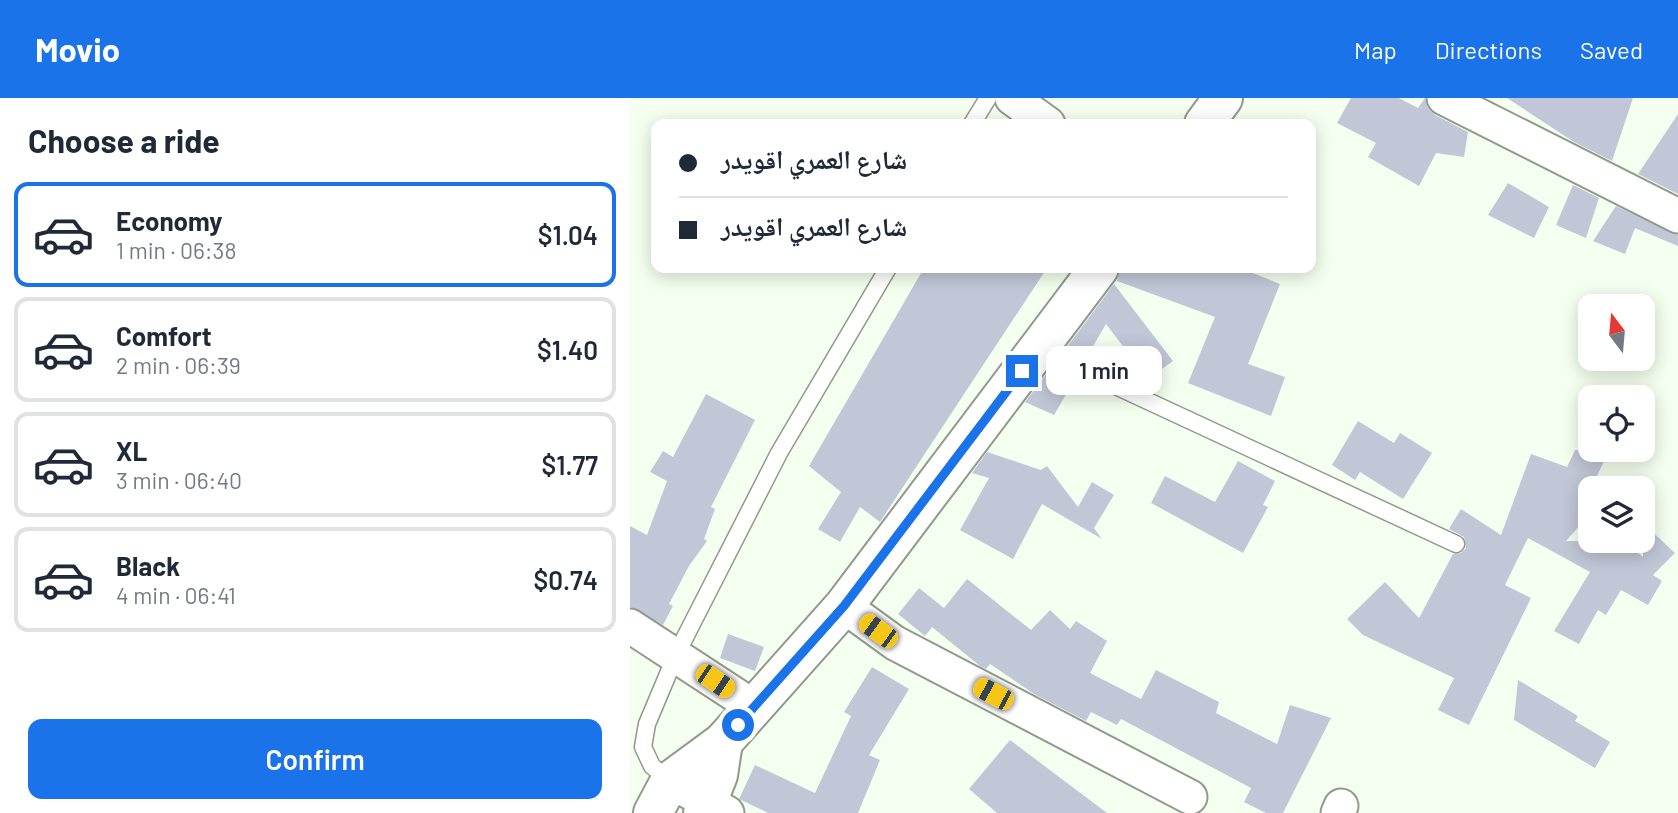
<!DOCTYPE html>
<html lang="en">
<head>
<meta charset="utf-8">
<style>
	:root { --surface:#fff; --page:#f6f6f7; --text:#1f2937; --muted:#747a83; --line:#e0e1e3; --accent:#1a73e8 }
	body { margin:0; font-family:Barlow,"Noto Naskh Arabic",sans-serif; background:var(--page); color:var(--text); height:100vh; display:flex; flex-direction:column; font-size:26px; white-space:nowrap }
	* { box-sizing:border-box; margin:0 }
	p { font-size:23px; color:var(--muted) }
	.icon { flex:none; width:38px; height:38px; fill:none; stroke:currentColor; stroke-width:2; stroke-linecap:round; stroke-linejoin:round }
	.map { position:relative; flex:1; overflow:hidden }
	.side { display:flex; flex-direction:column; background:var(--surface); width:630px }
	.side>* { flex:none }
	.guide { position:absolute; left:21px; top:21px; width:665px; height:154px; border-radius:14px; box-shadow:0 4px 18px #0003; display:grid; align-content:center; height:154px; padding:0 28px; background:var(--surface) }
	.needle { width:46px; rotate:344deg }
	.controls { position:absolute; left:948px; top:196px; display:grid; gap:14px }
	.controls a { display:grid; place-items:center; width:77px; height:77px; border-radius:14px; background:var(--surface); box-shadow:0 4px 18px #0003; font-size:35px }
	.end { position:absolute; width:32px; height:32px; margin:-16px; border:9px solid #1a73e8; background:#fff; box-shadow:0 0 0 4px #fff }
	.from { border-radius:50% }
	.bubble { position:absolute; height:49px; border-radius:14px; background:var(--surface); box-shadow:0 4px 18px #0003; font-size:23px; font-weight:600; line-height:49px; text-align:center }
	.car { position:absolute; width:21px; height:42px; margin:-21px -10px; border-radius:9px; box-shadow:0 0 5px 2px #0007; background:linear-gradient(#f5c518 24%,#345 0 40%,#f5c518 0 76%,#345 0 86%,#f5c518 0) }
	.guide b { display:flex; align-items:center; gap:24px; height:66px; font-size:26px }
	.guide b+b { border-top:2px solid var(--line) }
	.guide i { width:18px; height:18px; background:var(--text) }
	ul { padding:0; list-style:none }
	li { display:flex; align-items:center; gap:21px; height:105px; margin:0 14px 10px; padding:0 14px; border:4px solid var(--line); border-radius:14px }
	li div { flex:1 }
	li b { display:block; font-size:26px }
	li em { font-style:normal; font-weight:600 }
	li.current { border-color:var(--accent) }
	li>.icon { width:63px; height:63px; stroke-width:1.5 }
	h2 { padding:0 28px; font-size:32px; line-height:84px }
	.cta { display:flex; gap:14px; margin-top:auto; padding:14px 28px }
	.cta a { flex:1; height:80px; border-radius:14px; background:var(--accent); color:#fff; font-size:28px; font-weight:600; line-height:80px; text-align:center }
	header { display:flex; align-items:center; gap:42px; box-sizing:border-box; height:98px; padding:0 35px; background:var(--accent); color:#fff }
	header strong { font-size:33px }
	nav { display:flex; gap:38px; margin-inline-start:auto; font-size:24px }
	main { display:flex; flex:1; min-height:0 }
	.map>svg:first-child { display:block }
	.building { fill:#c2c7d7 }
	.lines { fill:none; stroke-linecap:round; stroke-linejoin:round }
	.lane-casing { stroke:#90998b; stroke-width:19 }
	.street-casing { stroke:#90998b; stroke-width:37 }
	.secondary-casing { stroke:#90998b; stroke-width:42 }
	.lane { stroke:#fff; stroke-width:16 }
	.street { stroke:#fff; stroke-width:33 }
	.secondary { stroke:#fff; stroke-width:38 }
	.route { stroke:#1a73e8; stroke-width:9 }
</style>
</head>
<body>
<header>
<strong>Movio</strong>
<nav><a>Map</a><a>Directions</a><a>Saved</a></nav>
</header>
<main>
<section class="side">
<h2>Choose a ride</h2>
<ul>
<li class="current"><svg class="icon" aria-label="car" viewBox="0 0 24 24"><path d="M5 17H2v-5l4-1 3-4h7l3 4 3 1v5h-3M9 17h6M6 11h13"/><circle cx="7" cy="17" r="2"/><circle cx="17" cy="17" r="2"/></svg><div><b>Economy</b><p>1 min · 06:38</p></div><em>$1.04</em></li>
<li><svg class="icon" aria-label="car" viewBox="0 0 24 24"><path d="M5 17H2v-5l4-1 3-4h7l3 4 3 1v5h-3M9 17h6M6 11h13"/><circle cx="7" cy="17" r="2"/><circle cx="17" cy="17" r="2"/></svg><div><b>Comfort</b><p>2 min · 06:39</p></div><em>$1.40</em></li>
<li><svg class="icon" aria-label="car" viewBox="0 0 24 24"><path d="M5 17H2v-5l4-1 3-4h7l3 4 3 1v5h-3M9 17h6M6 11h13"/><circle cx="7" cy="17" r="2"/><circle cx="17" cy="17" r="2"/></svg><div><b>XL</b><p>3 min · 06:40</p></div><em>$1.77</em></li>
<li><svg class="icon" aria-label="car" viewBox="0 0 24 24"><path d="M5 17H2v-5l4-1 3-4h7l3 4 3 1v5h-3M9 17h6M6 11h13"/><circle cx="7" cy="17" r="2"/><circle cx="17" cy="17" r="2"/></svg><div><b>Black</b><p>4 min · 06:41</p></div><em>$0.74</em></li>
</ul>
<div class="cta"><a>Confirm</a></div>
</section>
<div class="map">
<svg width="1048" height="715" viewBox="0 0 1048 715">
	<rect width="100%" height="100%" fill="#f5ffef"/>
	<g class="building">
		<path d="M 721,0 L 769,0 L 788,10 L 795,0 L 798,10 L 805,17 L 838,34 L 834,59 L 806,55 L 789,88 L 738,59 L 746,45 L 707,25 Z"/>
		<path d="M 877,0 L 1003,0 L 982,63 L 944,44 Z"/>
		<path d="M 1048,16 L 1048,96 L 1008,76 Z"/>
		<path d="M 878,85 L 919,109 L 904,140 L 858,117 Z"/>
		<path d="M 943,87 L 969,100 L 956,140 L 926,127 Z"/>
		<path d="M 986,108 L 1048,137 L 1048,148 L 1005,130 L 995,156 L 963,143 Z"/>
		<path d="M 294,170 L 417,170 L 250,424 L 230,409 L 210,444 L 188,431 L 211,394 L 179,368 Z"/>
		<path d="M 490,170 L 625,170 L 623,175 L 650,186 L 618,266 L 655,279 L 641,318 L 558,285 L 585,219 L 487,183 Z"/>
		<path d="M 484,186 L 543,263 L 518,281 L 476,226 L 455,262 L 434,253 Z"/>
		<path d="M 421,270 L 445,281 L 424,317 L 395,304 Z"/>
		<path d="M 76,296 L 125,322 L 81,409 L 85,411 L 74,441 L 77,443 L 59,468 L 39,506 L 43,508 L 33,527 L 0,509 L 0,428 L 17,437 L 37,383 L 20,374 L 33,353 L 43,359 Z"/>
		<path d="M 728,323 L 764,345 L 770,335 L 802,355 L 773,401 L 730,374 L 725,382 L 702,367 Z"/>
		<path d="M 945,352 L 979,352 L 953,409 L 961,415 L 936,443 L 994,443 L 1013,459 L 1013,425 L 1045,455 L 1023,477 L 1032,483 L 1018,507 L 991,492 L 976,517 L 968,512 L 949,546 L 924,533 L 960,474 L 898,440 L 875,487 L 901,500 L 839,627 L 808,612 L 824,580 L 733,537 L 717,521 L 755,484 L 789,520 L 823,456 L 831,455 L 836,450 L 834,439 L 819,431 L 831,411 L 871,437 L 901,356 L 937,369 Z"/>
		<path d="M 357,354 L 411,372 L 417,368 L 448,409 L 462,384 L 484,397 L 464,430 L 472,441 L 412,406 L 383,461 L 330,432 L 359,380 L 342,375 Z"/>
		<path d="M 608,363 L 645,383 L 633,407 L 638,409 L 613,455 L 521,405 L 535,378 L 585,404 Z"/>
		<path d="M 337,481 L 401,532 L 420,512 L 440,531 L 446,523 L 477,543 L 460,575 L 511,601 L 526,572 L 589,604 L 586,615 L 647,646 L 660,607 L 701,620 L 653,715 L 636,715 L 614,704 L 621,690 L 491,621 L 487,627 L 461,614 L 456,623 L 404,596 L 360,566 L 356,571 L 350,568 L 302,529 L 295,538 L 268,516 L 289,490 L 314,510 Z"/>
		<path d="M 98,536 L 134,549 L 125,573 L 90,560 Z"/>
		<path d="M 242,569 L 279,591 L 239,657 L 250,662 L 228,715 L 138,715 L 109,701 L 125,667 L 185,695 L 221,618 L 214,614 Z"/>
		<path d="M 888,582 L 948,618 L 945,623 L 980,644 L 965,670 L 884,622 Z"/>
		<path d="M 380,642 L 477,715 L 367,715 L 339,691 Z"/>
	</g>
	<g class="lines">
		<defs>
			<g id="lane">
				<path d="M 342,26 L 358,0"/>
				<path d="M 408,252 L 826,446"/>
				<path d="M 40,683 L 22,668 L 13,649 L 17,626 L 46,557 L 149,355 L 258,170"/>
			</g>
			<g id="street">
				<path d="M 382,0 L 418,26"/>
				<path d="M 814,0 L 1048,118"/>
				<path d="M 214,508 L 265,545 L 560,699"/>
				<path d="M 0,528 L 124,609"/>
				<path d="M 40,683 L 97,715"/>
				<path d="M 708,715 L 711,708"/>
			</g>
			<g id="secondary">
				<path d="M 574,26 L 593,0"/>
				<path d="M 23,715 L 40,683 L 93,644 L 214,508 L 469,170"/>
				<path d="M 73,715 L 88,677 L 93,644"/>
			</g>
		</defs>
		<use href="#lane" class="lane-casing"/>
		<use href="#street" class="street-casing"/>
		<use href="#secondary" class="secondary-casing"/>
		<use href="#lane" class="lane"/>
		<use href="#street" class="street"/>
		<use href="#secondary" class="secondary"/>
	</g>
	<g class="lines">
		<path class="route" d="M 108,627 L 214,508 L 392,273"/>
	</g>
</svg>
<div class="controls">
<a><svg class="needle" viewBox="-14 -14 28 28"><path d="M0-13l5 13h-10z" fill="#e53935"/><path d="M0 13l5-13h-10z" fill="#747a83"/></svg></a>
<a><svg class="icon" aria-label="locate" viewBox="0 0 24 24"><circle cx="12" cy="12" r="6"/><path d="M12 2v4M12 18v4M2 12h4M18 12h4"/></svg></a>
<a><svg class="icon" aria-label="layers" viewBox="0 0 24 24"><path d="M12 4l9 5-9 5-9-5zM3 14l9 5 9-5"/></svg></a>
</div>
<i class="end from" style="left:108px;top:627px"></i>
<i class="end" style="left:392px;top:273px"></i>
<div class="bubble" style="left:416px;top:248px;width:116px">1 min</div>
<i class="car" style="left:248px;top:533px;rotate:306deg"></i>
<i class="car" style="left:85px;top:583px;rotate:124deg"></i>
<i class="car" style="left:363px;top:596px;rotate:298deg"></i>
<div class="guide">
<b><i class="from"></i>شارع العمري اقويدر</b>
<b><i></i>شارع العمري اقويدر</b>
</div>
</div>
</main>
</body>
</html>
